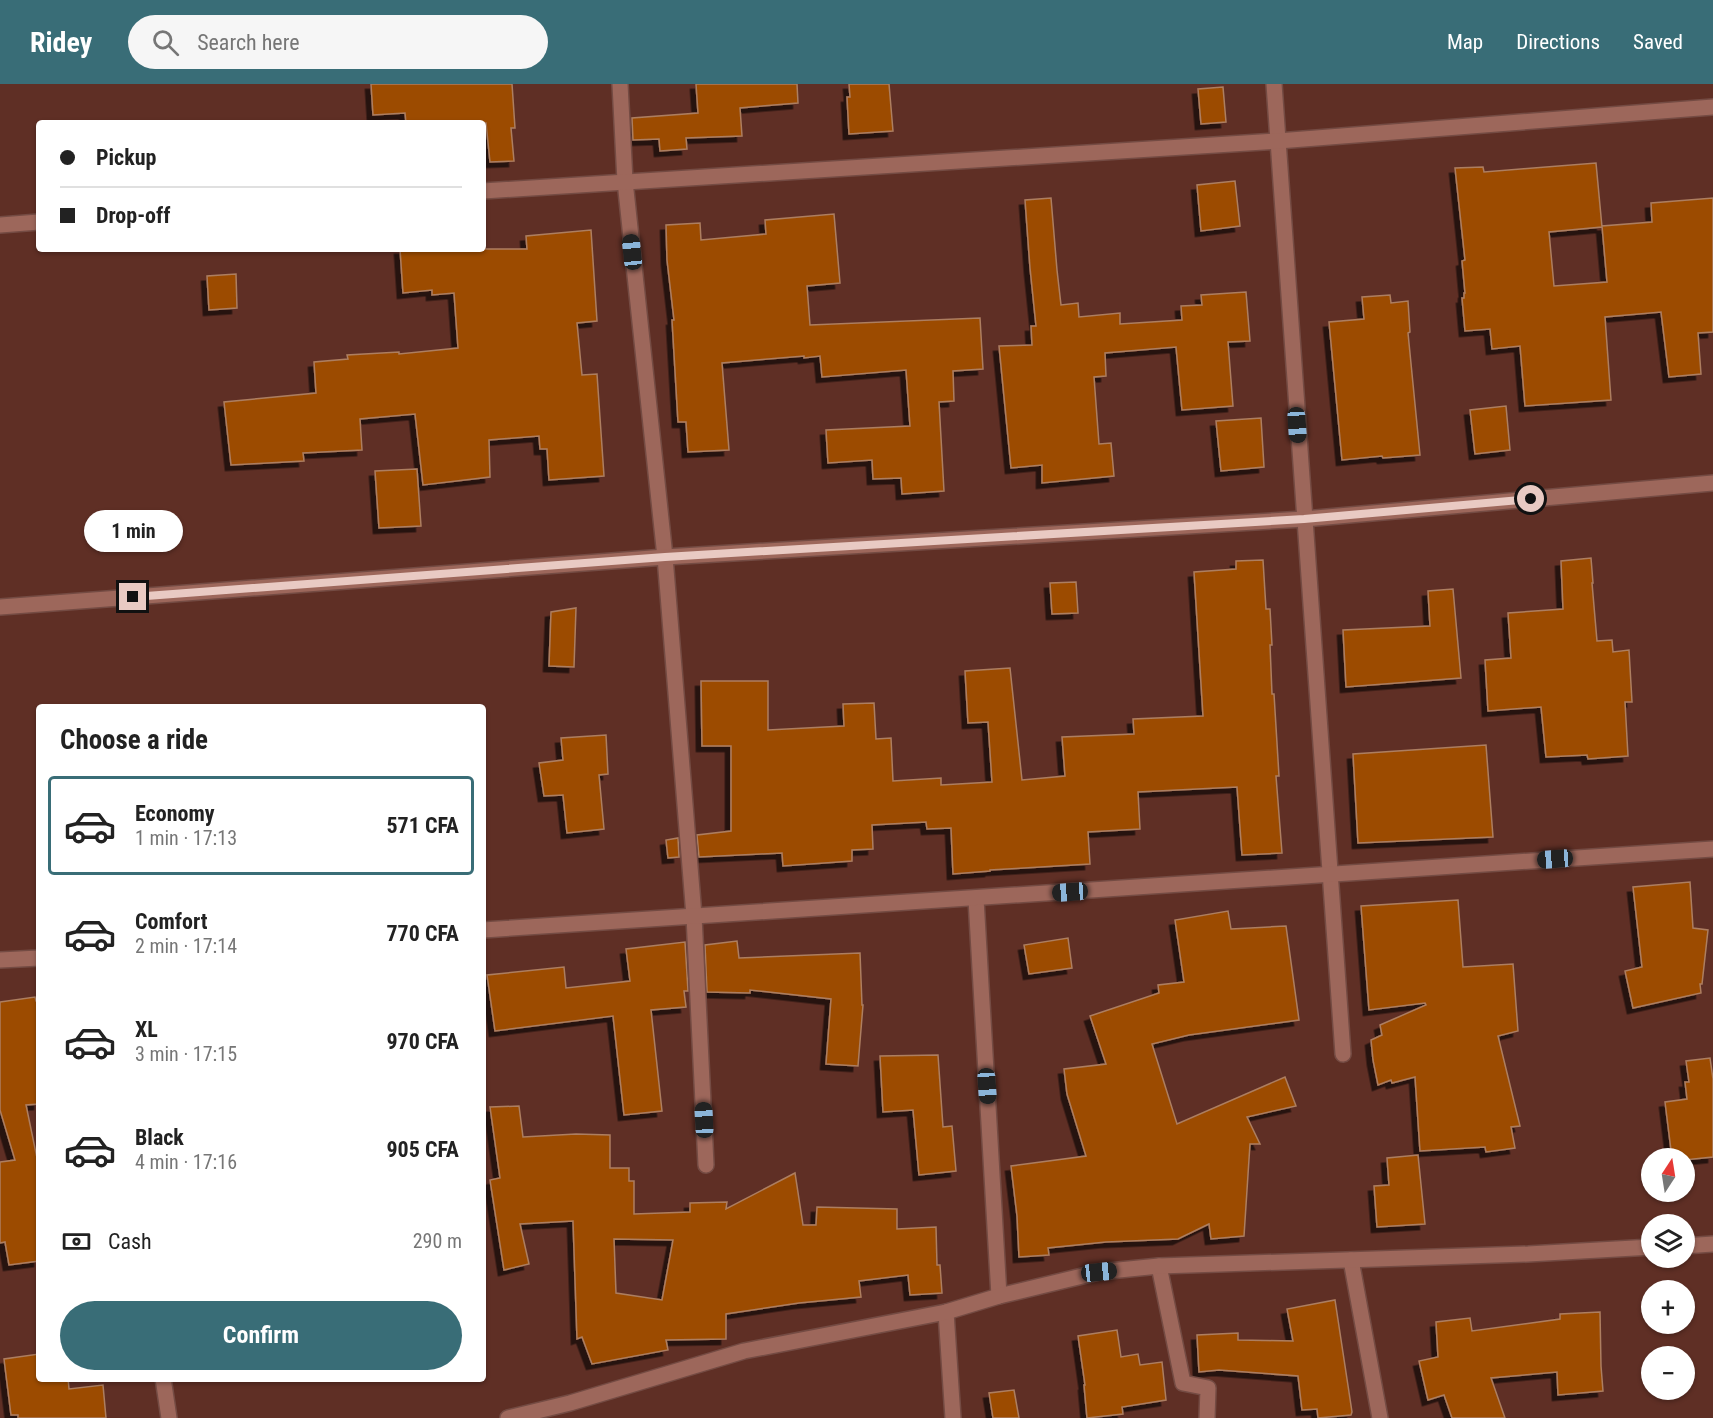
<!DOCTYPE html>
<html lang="en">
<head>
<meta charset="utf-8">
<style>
	:root { --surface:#fff; --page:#f6f6f6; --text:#222; --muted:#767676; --line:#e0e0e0; --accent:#396d77 }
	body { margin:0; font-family:"Roboto Condensed",sans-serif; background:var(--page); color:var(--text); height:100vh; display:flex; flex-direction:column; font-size:22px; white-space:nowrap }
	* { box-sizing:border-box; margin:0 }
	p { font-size:20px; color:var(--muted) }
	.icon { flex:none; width:33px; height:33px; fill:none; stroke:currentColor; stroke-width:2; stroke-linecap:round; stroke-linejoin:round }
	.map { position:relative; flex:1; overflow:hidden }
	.details { position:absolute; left:36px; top:620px; width:450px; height:678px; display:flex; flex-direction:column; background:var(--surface); border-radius:6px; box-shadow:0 2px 4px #0004 }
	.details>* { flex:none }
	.top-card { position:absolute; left:36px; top:36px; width:450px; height:132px; border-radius:6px; box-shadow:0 2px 4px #0004; display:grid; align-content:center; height:132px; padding:0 24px; background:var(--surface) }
	.needle { width:39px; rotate:12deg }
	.controls { position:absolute; left:1641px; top:1064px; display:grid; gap:12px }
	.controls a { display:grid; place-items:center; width:54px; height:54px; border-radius:50%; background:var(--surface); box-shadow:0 2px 4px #0004; font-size:30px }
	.end { position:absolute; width:27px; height:27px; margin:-14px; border:8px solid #e9cac3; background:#111; box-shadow:0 0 0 3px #111 }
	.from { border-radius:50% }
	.bubble { position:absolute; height:42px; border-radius:21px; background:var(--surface); box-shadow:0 2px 4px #0004; font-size:20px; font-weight:700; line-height:42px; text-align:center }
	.car { position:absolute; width:18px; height:36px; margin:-18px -9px; border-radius:8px; box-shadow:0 0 4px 2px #0007; background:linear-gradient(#222 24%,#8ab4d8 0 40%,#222 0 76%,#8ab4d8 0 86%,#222 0) }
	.top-card b { display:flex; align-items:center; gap:21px; height:57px; font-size:22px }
	.top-card b+b { border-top:2px solid var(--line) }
	.top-card i { width:15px; height:15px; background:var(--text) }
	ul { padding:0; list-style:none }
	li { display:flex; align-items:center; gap:18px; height:99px; margin:0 12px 9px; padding:0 12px; border:3px solid transparent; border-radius:6px }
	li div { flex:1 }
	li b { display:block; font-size:22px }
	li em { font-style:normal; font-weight:700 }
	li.current { border-color:var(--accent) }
	li>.icon { width:54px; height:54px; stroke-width:1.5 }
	h2 { padding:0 24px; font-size:27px; line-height:72px }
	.pay { display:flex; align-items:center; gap:15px; height:66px; padding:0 24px; font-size:22px }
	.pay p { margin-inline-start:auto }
	.cta { display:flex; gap:12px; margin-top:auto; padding:12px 24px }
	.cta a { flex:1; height:69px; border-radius:36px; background:var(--accent); color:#fff; font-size:24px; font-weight:700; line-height:69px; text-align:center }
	header { display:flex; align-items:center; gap:36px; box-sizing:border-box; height:84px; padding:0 30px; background:var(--accent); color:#fff }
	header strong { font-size:28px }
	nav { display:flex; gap:33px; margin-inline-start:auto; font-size:21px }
	.search { width:420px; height:54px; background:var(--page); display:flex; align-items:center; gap:15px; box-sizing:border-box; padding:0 21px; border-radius:33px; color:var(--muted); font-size:22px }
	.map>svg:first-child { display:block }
	.building { fill:#9c4c00; stroke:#ad7e60; stroke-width:1.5; fill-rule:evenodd; filter:url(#shadow) }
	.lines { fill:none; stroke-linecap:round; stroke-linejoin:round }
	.minor-casing { stroke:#744b43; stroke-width:18 }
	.minor { stroke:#9d675b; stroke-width:15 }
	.route { stroke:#e9cac3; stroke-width:8 }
</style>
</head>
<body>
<header>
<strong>Ridey</strong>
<div class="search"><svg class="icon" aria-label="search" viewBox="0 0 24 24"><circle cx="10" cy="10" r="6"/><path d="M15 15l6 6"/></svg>Search here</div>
<nav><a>Map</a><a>Directions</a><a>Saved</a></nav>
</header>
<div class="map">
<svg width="1713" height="1334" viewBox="0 0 1713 1334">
	<defs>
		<filter id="shadow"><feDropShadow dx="-5.5" dy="5.5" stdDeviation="0" flood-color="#0009"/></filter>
	</defs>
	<rect width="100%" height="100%" fill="#5f2f25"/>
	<g class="building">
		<path d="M 371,0 L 512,0 L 515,44 L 511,44 L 514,77 L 490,78 L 486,39 L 406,39 L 405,29 L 373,31 Z"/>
		<path d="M 696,0 L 797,0 L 798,19 L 740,24 L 742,52 L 686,54 L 687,65 L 660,67 L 659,55 L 633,56 L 632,34 L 698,29 Z"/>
		<path d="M 849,0 L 889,0 L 893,47 L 849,50 L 847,13 L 850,13 Z"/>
		<path d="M 1223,3 L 1226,38 L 1201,40 L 1198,5 Z"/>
		<path d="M 1596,79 L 1602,143 L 1549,148 L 1554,202 L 1607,198 L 1602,142 L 1652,138 L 1651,119 L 1713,114 L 1713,248 L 1698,249 L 1701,290 L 1669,293 L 1661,228 L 1605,233 L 1611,316 L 1525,322 L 1520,262 L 1492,265 L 1490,245 L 1465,247 L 1462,214 L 1464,214 L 1464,209 L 1465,209 L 1462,177 L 1465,176 L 1455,84 L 1483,83 L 1484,88 Z"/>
		<path d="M 1235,97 L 1240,142 L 1201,147 L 1197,101 Z"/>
		<path d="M 1051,114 L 1057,186 L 1061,221 L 1078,219 L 1079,233 L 1120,229 L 1120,240 L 1182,236 L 1181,222 L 1202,221 L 1201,211 L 1246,208 L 1250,257 L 1228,258 L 1233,322 L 1182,326 L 1176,263 L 1105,269 L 1106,292 L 1094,293 L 1099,360 L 1111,359 L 1114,392 L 1042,399 L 1042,381 L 1011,384 L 999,262 L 1032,261 L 1031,242 L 1036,242 L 1030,184 L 1025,116 Z"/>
		<path d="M 834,130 L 840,199 L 807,202 L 810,241 L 980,234 L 983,285 L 953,287 L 954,317 L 939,318 L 944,407 L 902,410 L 901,394 L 873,395 L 872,376 L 828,379 L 826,346 L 910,342 L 906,286 L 822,293 L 820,272 L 804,274 L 804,272 L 722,279 L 729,366 L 688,368 L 686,338 L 678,338 L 672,236 L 674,236 L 667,176 L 666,141 L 700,139 L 701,156 L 766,150 L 765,136 Z"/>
		<path d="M 591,146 L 597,237 L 577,239 L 582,291 L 597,290 L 604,392 L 549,396 L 547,365 L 540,365 L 539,352 L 489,356 L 490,393 L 423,401 L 415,330 L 360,335 L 362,366 L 303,369 L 304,377 L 231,381 L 224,318 L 316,309 L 314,278 L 348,275 L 347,271 L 399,268 L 399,270 L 458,264 L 454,209 L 432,211 L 432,206 L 403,209 L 400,165 L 527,165 L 526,152 Z"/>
		<path d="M 236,190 L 237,224 L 209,226 L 207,192 Z"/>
		<path d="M 1390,211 L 1391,219 L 1408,217 L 1410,248 L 1408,249 L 1420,371 L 1383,374 L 1382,372 L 1342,376 L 1329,238 L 1364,235 L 1362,213 Z"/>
		<path d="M 1506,322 L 1510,366 L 1475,370 L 1470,326 Z"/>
		<path d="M 1261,334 L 1264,383 L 1221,387 L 1216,337 Z"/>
		<path d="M 417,385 L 421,442 L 379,444 L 375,387 Z"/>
		<path d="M 1591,474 L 1593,499 L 1592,499 L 1597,557 L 1612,556 L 1613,568 L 1629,566 L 1632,618 L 1625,618 L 1628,672 L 1588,675 L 1587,671 L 1546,673 L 1541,623 L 1488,627 L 1485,576 L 1511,574 L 1508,529 L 1563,525 L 1561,477 Z"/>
		<path d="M 1263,476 L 1266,525 L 1270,525 L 1272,561 L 1270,561 L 1272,610 L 1274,610 L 1279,692 L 1276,692 L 1282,769 L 1242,771 L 1237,703 L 1138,708 L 1140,745 L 1088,748 L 1090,780 L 990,786 L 990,787 L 953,790 L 951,744 L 927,745 L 926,738 L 872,741 L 873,765 L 852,766 L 852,777 L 783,782 L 782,769 L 699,773 L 697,751 L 731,747 L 731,662 L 702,662 L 701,597 L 768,597 L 768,646 L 844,642 L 843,620 L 874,619 L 876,655 L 891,654 L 893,697 L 941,694 L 941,701 L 992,698 L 988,638 L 968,639 L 965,587 L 1010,584 L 1022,696 L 1065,692 L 1062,653 L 1134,650 L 1133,635 L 1203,632 L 1194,488 L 1236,485 L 1236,477 Z"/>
		<path d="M 1076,498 L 1078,529 L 1052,530 L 1050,499 Z"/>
		<path d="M 1453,505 L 1461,594 L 1346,603 L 1343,546 L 1430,542 L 1428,507 Z"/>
		<path d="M 576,524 L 574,583 L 549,582 L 551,528 Z"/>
		<path d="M 606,651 L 608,690 L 599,691 L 604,745 L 567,749 L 563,711 L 544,712 L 539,679 L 563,676 L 561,654 Z"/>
		<path d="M 1486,661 L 1493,753 L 1358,759 L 1353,670 Z"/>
		<path d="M 678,754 L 679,773 L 668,774 L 666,756 Z"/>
		<path d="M 1690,798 L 1693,844 L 1708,846 L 1702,900 L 1700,900 L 1701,909 L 1633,924 L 1625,887 L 1642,883 L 1633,803 Z"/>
		<path d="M 1458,816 L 1463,883 L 1513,880 L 1518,947 L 1498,952 L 1520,1042 L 1511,1043 L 1515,1064 L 1486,1068 L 1485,1063 L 1420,1067 L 1415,993 L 1392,999 L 1391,996 L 1378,1001 L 1373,976 L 1371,956 L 1382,951 L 1380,941 L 1426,921 L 1425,919 L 1369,926 L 1361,822 Z"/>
		<path d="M 1228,827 L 1231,845 L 1286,842 L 1299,936 L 1189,951 L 1152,960 L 1177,1040 L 1285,993 L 1296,1022 L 1247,1033 L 1260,1060 L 1250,1060 L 1244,1152 L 1211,1155 L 1209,1140 L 1178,1155 L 1106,1158 L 1048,1164 L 1049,1171 L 1019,1173 L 1017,1132 L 1011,1082 L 1086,1072 L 1067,1010 L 1064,985 L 1106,980 L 1090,932 L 1159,909 L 1158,901 L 1184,898 L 1175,836 Z"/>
		<path d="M 1068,854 L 1072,884 L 1029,890 L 1024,861 Z"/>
		<path d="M 737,857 L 739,874 L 860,869 L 862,921 L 863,921 L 858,982 L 826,980 L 831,915 L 750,906 L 750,909 L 707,908 L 705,861 Z"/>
		<path d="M 685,858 L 688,907 L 684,907 L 686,923 L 651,926 L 662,1027 L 624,1031 L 613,932 L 495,947 L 487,891 L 564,883 L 566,904 L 630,897 L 626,865 Z"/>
		<path d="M 35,913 L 36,917 L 39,917 L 39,1020 L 26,1021 L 37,1074 L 39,1074 L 39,1177 L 9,1181 L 5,1158 L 0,1159 L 0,1078 L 15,1076 L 0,1026 L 0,918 Z"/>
		<path d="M 938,971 L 943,1043 L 952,1042 L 956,1087 L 919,1091 L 913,1026 L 883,1028 L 880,972 Z"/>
		<path d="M 1710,974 L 1713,995 L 1713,1073 L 1684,1076 L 1684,1074 L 1672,1074 L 1665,1018 L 1687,1015 L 1685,998 L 1689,998 L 1686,977 Z"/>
		<path d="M 519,1022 L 523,1053 L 576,1050 L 610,1051 L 610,1084 L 629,1084 L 629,1097 L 634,1097 L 634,1130 L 690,1128 L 690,1119 L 727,1118 L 726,1125 L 795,1089 L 803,1141 L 816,1141 L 817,1123 L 897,1125 L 897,1145 L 936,1143 L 937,1181 L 940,1181 L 942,1209 L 910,1211 L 908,1191 L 859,1197 L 861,1213 L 799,1219 L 726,1230 L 726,1255 L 666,1256 L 668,1266 L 592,1280 L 582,1253 L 577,1255 L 573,1137 L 520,1140 L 529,1180 L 504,1186 L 490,1096 L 500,1094 L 490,1023 ZM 614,1155 L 673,1156 L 662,1216 L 616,1209 Z"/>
		<path d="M 1418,1071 L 1425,1140 L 1377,1143 L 1374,1102 L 1389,1101 L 1387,1074 Z"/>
		<path d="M 1335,1216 L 1352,1328 L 1351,1331 L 1318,1334 L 1317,1325 L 1302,1326 L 1298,1292 L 1219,1286 L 1199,1288 L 1197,1251 L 1238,1249 L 1238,1256 L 1293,1257 L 1287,1225 Z"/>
		<path d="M 1600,1228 L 1601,1282 L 1603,1307 L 1558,1311 L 1557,1288 L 1491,1294 L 1505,1334 L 1452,1334 L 1444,1311 L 1428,1316 L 1419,1277 L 1438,1273 L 1436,1238 L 1470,1234 L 1472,1247 L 1560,1235 L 1560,1230 Z"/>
		<path d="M 1117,1246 L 1121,1273 L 1138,1270 L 1140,1281 L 1162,1278 L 1166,1316 L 1122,1323 L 1123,1330 L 1087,1334 L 1084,1301 L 1085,1301 L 1078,1252 Z"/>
		<path d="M 39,1270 L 39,1294 L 68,1294 L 69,1305 L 103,1301 L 106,1334 L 18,1334 L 18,1331 L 11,1331 L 4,1275 Z"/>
		<path d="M 1014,1306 L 1019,1334 L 993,1334 L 989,1309 Z"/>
	</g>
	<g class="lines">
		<defs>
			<g id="minor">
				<path d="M 620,0 L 625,97 L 665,473 L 694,832 L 706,1081"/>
				<path d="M 1274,0 L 1343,970"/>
				<path d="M 483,107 L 1278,57 L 1713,23"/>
				<path d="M 0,141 L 39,138"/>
				<path d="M 0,523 L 665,473 L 1304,435 L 1713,399"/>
				<path d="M 976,815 L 999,1212"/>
				<path d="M 483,846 L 1713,765"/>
				<path d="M 0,876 L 39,874"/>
				<path d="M 1684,1162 L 1713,1160"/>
				<path d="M 1351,1176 L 1380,1334"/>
				<path d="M 1159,1182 L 1183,1299 L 1208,1304 L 1207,1334"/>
				<path d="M 946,1228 L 953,1334"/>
				<path d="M 163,1294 L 169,1334"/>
				<path d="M 508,1334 L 570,1319 L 744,1267 L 946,1228 L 999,1212 L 1099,1188 L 1159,1182 L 1528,1170 L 1652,1163"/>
			</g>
		</defs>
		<use href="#minor" class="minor-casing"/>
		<use href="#minor" class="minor"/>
	</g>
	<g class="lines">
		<path class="route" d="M 133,513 L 665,473 L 1304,435 L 1531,415"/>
	</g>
</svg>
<div class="controls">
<a><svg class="needle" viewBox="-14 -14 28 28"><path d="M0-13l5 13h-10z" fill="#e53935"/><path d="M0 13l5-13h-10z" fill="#767676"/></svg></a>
<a><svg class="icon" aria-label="layers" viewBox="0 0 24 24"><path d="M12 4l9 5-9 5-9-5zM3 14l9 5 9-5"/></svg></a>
<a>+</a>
<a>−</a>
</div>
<i class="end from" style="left:1531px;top:415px"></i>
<i class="end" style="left:133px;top:513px"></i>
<div class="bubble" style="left:84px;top:426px;width:99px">1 min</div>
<i class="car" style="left:632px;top:168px;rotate:354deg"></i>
<i class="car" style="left:1297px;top:341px;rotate:176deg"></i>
<i class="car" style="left:1555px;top:775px;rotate:266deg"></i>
<i class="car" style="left:1070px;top:808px;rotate:266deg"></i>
<i class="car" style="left:987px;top:1002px;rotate:176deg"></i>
<i class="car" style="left:704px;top:1036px;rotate:357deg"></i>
<i class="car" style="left:1099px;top:1188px;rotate:84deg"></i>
<div class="top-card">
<b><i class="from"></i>Pickup</b>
<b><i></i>Drop-off</b>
</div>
<section class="details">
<h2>Choose a ride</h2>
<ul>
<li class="current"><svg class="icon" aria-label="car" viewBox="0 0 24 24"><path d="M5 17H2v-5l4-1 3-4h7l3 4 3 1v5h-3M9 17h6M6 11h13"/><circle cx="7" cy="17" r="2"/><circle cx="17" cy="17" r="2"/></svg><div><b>Economy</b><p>1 min · 17:13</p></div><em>571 CFA</em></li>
<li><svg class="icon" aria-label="car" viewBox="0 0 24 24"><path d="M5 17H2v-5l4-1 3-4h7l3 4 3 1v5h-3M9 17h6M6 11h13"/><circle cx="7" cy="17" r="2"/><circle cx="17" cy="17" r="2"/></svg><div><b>Comfort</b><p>2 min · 17:14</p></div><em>770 CFA</em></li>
<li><svg class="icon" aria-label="car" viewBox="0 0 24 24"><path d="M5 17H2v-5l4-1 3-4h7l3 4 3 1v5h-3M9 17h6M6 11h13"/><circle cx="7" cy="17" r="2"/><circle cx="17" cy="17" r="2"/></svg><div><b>XL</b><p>3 min · 17:15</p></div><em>970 CFA</em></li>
<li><svg class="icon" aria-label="car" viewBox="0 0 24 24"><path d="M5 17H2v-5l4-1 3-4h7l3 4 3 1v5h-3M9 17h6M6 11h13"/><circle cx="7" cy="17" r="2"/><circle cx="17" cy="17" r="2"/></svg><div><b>Black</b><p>4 min · 17:16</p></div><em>905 CFA</em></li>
</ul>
<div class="pay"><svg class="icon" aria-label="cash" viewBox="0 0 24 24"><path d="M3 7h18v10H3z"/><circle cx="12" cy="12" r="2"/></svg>Cash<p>290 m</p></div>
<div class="cta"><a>Confirm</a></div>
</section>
</div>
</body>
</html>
